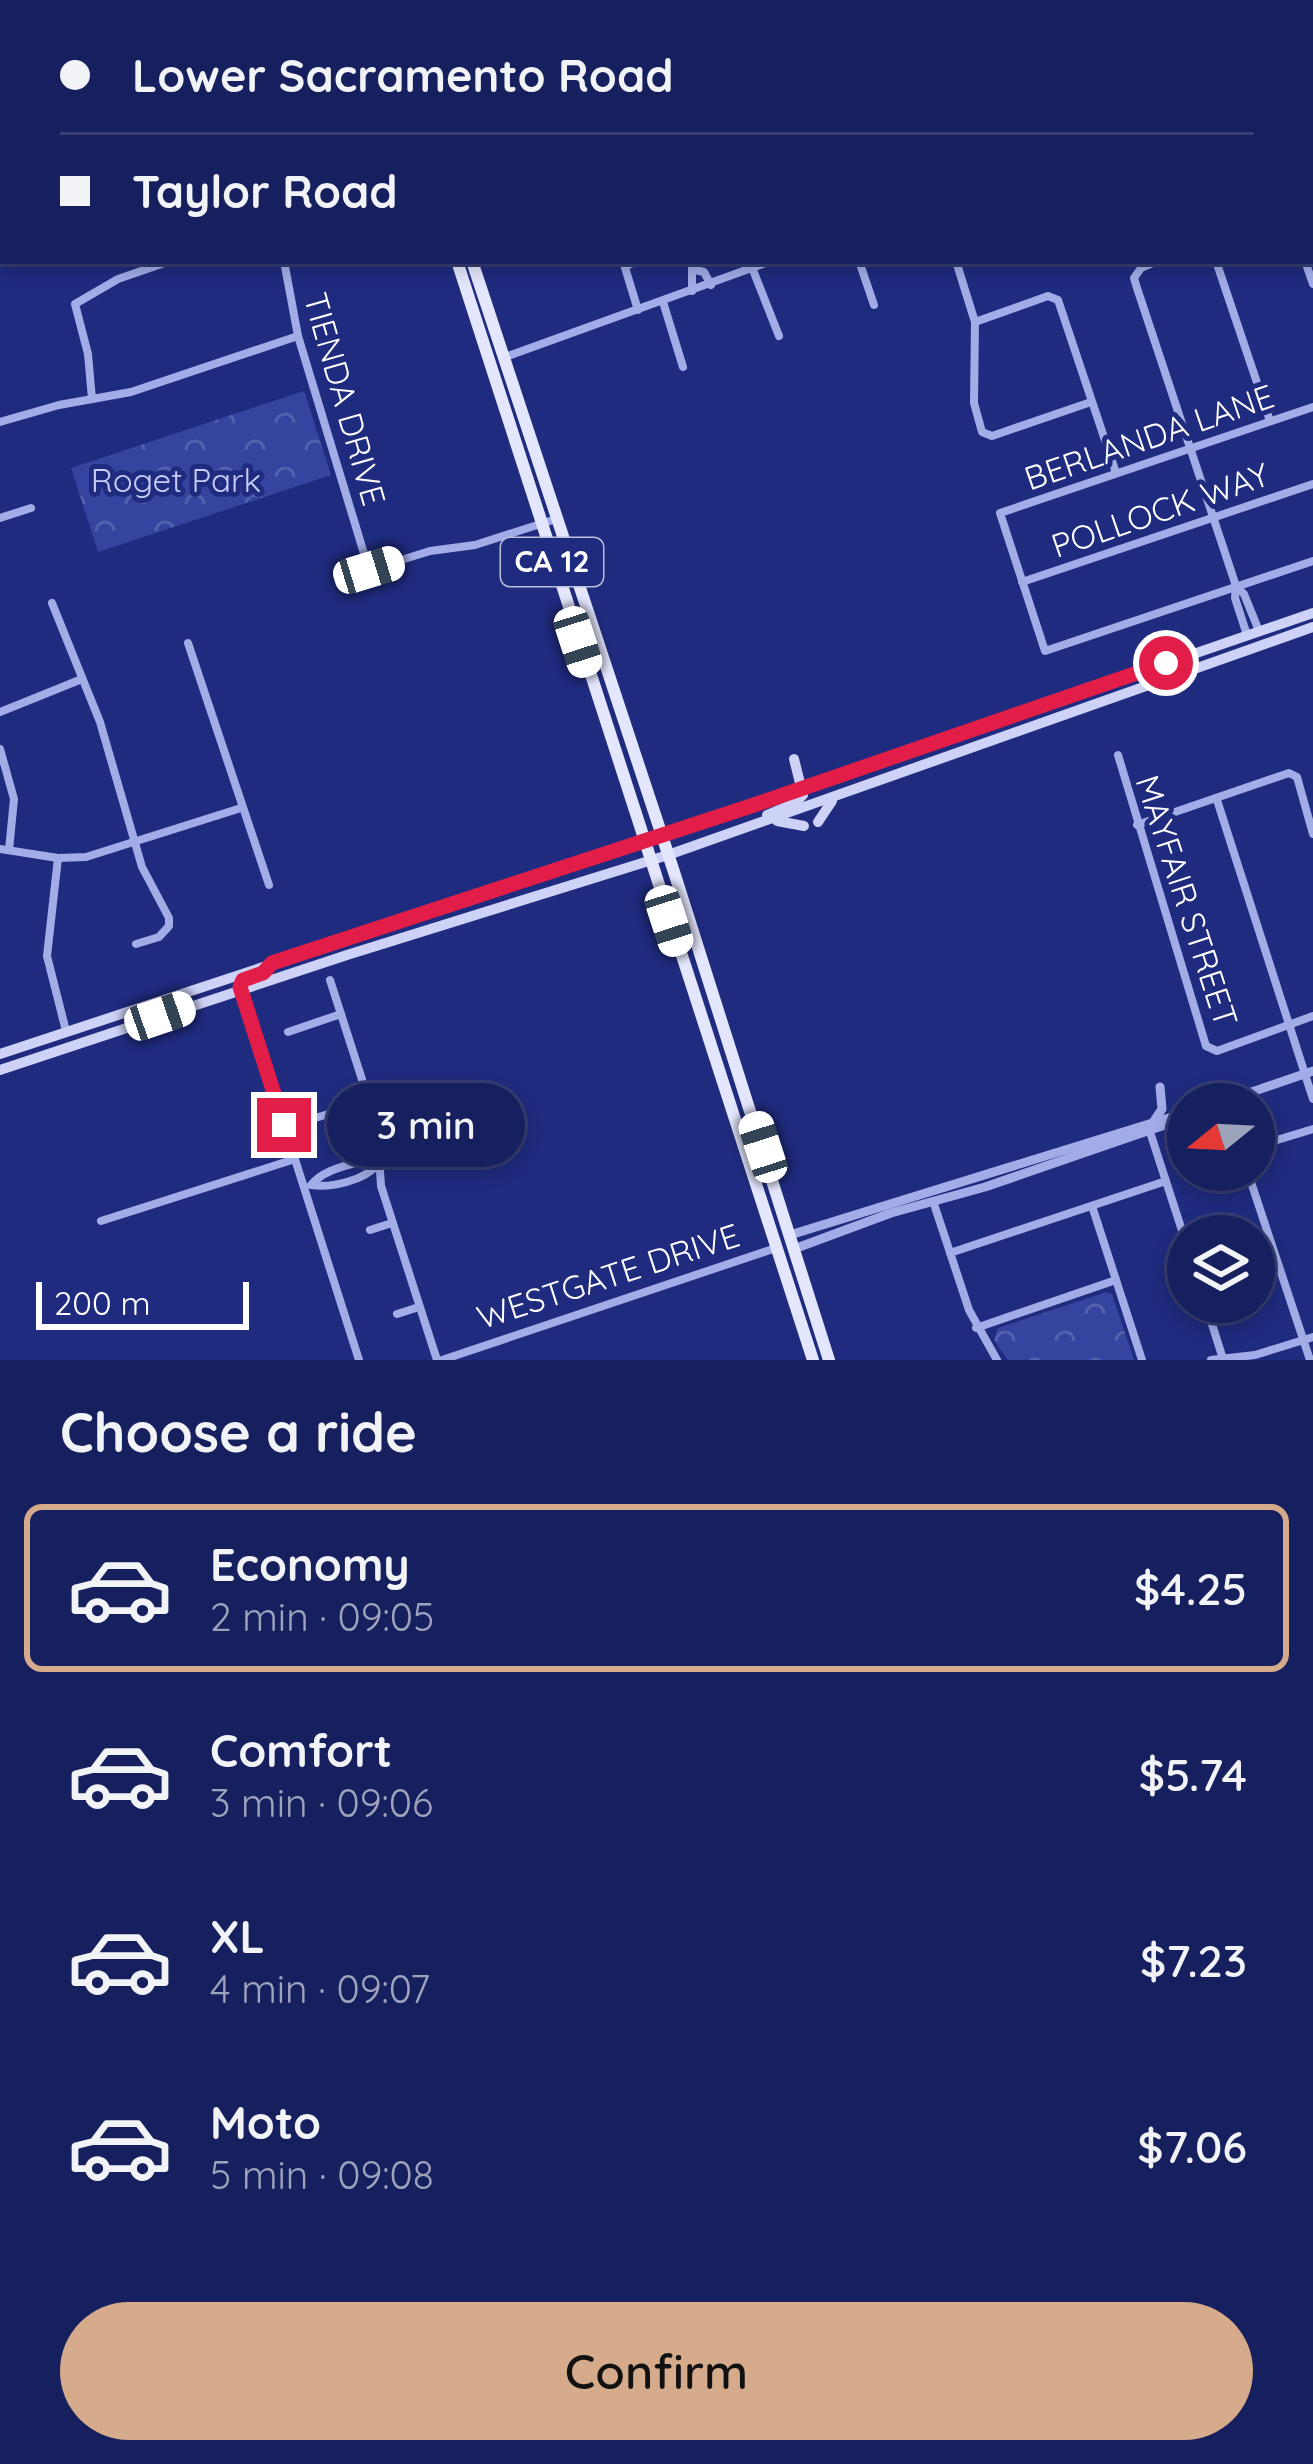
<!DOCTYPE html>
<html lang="en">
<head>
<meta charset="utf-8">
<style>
	:root { --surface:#17205e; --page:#242d67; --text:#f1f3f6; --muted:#9ea3bc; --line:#363e73; --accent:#d6ab8b }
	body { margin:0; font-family:Quicksand,sans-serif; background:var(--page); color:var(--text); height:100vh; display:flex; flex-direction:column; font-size:45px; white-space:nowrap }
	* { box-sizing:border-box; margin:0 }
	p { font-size:39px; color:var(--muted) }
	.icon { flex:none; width:66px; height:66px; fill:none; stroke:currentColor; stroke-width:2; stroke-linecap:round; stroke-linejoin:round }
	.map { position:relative; height:1360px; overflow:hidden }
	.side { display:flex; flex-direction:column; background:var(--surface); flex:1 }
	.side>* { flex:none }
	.guide { position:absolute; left:0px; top:0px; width:1314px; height:264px; box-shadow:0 6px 18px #0003,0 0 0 3px var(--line); display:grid; align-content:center; height:264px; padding:0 60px; background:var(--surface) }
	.needle { width:78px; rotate:252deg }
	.fabs { position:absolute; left:1167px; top:1083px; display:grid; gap:24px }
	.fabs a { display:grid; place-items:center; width:108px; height:108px; border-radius:50%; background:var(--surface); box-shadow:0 6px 18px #0003,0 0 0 3px var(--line); font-size:60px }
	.scale { position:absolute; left:36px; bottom:30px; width:213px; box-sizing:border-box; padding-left:12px; border:6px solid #fff; border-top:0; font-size:33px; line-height:42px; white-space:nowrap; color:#fff; -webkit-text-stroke:9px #1f2b7e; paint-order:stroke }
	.end { position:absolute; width:54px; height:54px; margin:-27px; border:15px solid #e11d48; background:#fff; box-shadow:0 0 0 6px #fff }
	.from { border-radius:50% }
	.bubble { position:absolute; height:84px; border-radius:42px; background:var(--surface); box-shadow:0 6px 18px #0003,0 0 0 3px var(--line); font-size:39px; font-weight:600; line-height:84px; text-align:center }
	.car { position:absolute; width:36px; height:72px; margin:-36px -18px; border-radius:15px; box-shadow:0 0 9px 3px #0007; background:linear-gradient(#fff 24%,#345 0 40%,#fff 0 76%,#345 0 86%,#fff 0) }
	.guide b { display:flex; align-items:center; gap:42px; height:114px; font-size:45px }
	.guide b+b { border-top:3px solid var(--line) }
	.guide i { width:30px; height:30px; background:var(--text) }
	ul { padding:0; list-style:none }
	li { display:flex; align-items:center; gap:36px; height:168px; margin:0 24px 18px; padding:0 36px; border:6px solid transparent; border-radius:18px }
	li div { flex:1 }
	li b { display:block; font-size:45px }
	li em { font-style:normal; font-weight:600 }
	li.current { border-color:var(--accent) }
	li>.icon { width:108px; height:108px; stroke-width:1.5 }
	h2 { padding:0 60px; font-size:54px; line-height:144px }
	.action { display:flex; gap:24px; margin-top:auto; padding:24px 60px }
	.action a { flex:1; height:138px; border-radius:72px; background:var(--accent); color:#111; font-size:48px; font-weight:600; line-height:138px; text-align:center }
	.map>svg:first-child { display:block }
	.park { fill:url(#park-crowns) }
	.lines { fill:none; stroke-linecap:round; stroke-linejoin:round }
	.minor { stroke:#a2ace7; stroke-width:8 }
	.tertiary { stroke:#a2ace7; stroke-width:9 }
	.secondary { stroke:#cdd2f6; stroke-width:10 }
	.primary { stroke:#e4e6fd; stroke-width:12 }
	.route { stroke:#e11d48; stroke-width:15 }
	.labels { text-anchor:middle; stroke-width:10; stroke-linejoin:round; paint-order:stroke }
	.shield { fill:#1f2b7e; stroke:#bcbfd8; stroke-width:3 }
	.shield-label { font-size:30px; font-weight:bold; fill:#fff }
	.street-label { font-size:33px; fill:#fff; stroke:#1f2b7e }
	.park-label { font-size:33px; fill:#c6cdf6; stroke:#1f2b7e }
</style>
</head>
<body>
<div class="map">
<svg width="1313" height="1360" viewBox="0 0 1313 1360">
	<defs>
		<pattern id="park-crowns" width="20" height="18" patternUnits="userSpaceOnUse" patternTransform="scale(3)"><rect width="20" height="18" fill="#35449e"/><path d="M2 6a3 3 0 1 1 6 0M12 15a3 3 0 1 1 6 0" fill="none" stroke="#5360ad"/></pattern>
	</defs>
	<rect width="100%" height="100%" fill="#1f2b7e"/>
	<g class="park">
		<path d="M 304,391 L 331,475 L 98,552 L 71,468 Z"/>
		<path d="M 1107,1292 L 1112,1294 L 1134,1360 L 1008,1360 L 994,1340 L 998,1328 Z"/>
	</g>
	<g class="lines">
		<g class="minor">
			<path d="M 31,0 L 32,3"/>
			<path d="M 116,0 L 117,3"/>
			<path d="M 204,0 L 205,3"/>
			<path d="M 637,0 L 637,3"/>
			<path d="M 984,0 L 984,3"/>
			<path d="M 1070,0 L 1071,3"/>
			<path d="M 1129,0 L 1129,3"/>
			<path d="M 1253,0 L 1254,3"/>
			<path d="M 558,3 L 560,0"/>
			<path d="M 928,3 L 931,0"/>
			<path d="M 1311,210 L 1313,209"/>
			<path d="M 0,234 L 3,232"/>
			<path d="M 284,261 L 298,336 L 369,570 L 430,551 L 475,545 L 556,519"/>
			<path d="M 623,261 L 638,310"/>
			<path d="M 692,261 L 692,291"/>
			<path d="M 859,261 L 874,305"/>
			<path d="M 956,261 L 975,322 L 974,403 L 982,432 L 992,436 L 1091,402"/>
			<path d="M 1157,261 L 1141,268 L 1134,278 L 1136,285 L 1236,586 L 1235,598 L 1247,635"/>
			<path d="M 1216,261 L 1270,421"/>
			<path d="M 1305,261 L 1313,284"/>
			<path d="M 625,267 L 635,261"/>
			<path d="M 695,270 L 704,272 L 711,285"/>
			<path d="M 753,270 L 779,336"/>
			<path d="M 663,302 L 683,367"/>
			<path d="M 975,322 L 1048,296 L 1058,300 L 1116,473"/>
			<path d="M 505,357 L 771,261"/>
			<path d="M 92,399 L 88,354 L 75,304 L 118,279 L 170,261"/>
			<path d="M 1313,407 L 1000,513 L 1045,651 L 1313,561"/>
			<path d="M 0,422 L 59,405 L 131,392 L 298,336"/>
			<path d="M 0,518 L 31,508"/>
			<path d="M 1022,582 L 1313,484"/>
			<path d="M 1236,586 L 1244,594 L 1259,631"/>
			<path d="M 52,603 L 100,722 L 142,867 L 169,918 L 169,926 L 159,937 L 136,944"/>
			<path d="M 188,643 L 269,885"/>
			<path d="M 0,712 L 82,679"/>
			<path d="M 0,749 L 14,799 L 9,850"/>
			<path d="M 1118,755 L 1206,1046 L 1217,1051 L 1313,1016"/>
			<path d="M 1217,800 L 1313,1099"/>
			<path d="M 1137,825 L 1289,773 L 1297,777 L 1313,834"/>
			<path d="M 0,849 L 58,858 L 86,857 L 241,808"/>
			<path d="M 58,858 L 47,956 L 66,1031"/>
			<path d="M 330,980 L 377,1126 L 381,1186 L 437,1360"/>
			<path d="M 241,990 L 359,1360"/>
			<path d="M 288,1032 L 341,1014"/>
			<path d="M 315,1118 L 369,1102"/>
			<path d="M 1150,1132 L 1188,1249"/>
			<path d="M 1254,1147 L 1313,1129"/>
			<path d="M 369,1159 L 378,1164 C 364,1181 331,1188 311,1185 C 325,1168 349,1166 369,1159 Z"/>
			<path d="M 1247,1170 L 1310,1360"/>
			<path d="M 933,1201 L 969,1310 L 997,1360"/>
			<path d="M 1092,1206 L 1142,1360"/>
			<path d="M 101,1221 L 295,1159"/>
			<path d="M 370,1230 L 392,1223"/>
			<path d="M 950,1253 L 1166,1181"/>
			<path d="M 1205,1302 L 1223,1359"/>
			<path d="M 397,1314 L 419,1307"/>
			<path d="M 976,1328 L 1116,1280"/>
			<path d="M 442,1360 L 776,1248"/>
			<path d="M 1211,1360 L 1255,1355 L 1313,1337"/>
		</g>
		<g class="tertiary">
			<path d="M 548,0 L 551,3"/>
			<path d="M 1281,0 L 1282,3"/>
			<path d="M 292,3 L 301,0"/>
			<path d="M 823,3 L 826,0"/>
			<path d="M 1311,92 L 1313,98"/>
			<path d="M 0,105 L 3,104"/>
			<path d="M 1217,1104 L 1313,1071"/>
			<path d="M 1154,1121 L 1162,1109 L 1160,1087"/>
			<path d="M 790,1235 L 1188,1112"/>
			<path d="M 794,1249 L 891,1213 L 985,1187 L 1188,1117"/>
		</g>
		<g class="secondary">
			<path d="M 767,815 L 795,803 L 803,795 L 794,759"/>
			<path d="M 777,821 L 804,826"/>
			<path d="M 818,822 L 832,801"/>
			<path d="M 0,1054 L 751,806 L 1313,613"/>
			<path d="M 0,1070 L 347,955 L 668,855 L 1313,627"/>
		</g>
		<g class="primary">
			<path d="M 373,0 L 374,3"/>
			<path d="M 388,0 L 389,3"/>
			<path d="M 457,261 L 813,1360"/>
			<path d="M 472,261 L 674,872 L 829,1360"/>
		</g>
	</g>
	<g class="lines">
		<path class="route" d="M 284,1125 L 240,987 L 243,980 L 263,973 L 272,963 L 751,806 L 1166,663"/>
	</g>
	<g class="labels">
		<rect class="shield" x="501" y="538" width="102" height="48" rx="9"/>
		<g class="shield-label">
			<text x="552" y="572">CA 12</text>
		</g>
		<g class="street-label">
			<text transform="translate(345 399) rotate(74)" y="12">TIENDA DRIVE</text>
			<text transform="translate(1149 437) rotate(-19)" y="12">BERLANDA LANE</text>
			<text transform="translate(1160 510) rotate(-19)" y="12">POLLOCK WAY</text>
			<text transform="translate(1187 901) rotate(72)" y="12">MAYFAIR STREET</text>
			<text transform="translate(608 1276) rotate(-18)" y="12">WESTGATE DRIVE</text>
		</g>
		<g class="park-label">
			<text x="176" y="492">Roget Park</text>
		</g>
	</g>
</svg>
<div class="fabs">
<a><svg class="needle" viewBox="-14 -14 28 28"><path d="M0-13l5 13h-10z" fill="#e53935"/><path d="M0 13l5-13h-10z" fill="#9ea3bc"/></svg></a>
<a><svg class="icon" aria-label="layers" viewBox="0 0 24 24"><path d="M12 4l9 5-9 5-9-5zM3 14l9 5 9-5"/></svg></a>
</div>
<div class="scale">200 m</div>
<i class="end from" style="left:1166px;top:663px"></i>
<i class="end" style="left:284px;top:1125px"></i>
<div class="bubble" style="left:327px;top:1083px;width:198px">3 min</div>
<i class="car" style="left:369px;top:570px;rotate:73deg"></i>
<i class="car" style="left:578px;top:642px;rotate:162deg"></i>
<i class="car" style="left:669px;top:921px;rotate:162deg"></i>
<i class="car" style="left:160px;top:1016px;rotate:71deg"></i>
<i class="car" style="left:763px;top:1147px;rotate:342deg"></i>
<div class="guide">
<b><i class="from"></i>Lower Sacramento Road</b>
<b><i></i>Taylor Road</b>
</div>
</div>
<section class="side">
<h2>Choose a ride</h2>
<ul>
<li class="current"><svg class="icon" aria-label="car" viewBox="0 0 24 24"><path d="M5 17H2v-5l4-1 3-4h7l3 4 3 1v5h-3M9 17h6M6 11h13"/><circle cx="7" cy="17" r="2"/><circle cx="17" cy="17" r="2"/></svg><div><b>Economy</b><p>2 min · 09:05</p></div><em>$4.25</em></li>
<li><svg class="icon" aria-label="car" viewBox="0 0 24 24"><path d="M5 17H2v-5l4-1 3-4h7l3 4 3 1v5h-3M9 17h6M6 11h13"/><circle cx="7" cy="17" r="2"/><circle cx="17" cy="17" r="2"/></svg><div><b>Comfort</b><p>3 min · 09:06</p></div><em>$5.74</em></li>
<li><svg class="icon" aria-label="car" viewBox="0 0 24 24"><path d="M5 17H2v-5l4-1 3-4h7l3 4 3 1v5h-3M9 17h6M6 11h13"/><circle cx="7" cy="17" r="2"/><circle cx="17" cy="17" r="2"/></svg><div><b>XL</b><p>4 min · 09:07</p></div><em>$7.23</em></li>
<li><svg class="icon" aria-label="car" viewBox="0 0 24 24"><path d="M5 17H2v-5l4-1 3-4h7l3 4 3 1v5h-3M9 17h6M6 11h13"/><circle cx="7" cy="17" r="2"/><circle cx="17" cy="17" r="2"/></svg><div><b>Moto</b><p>5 min · 09:08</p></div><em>$7.06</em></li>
</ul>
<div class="action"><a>Confirm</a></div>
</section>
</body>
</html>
